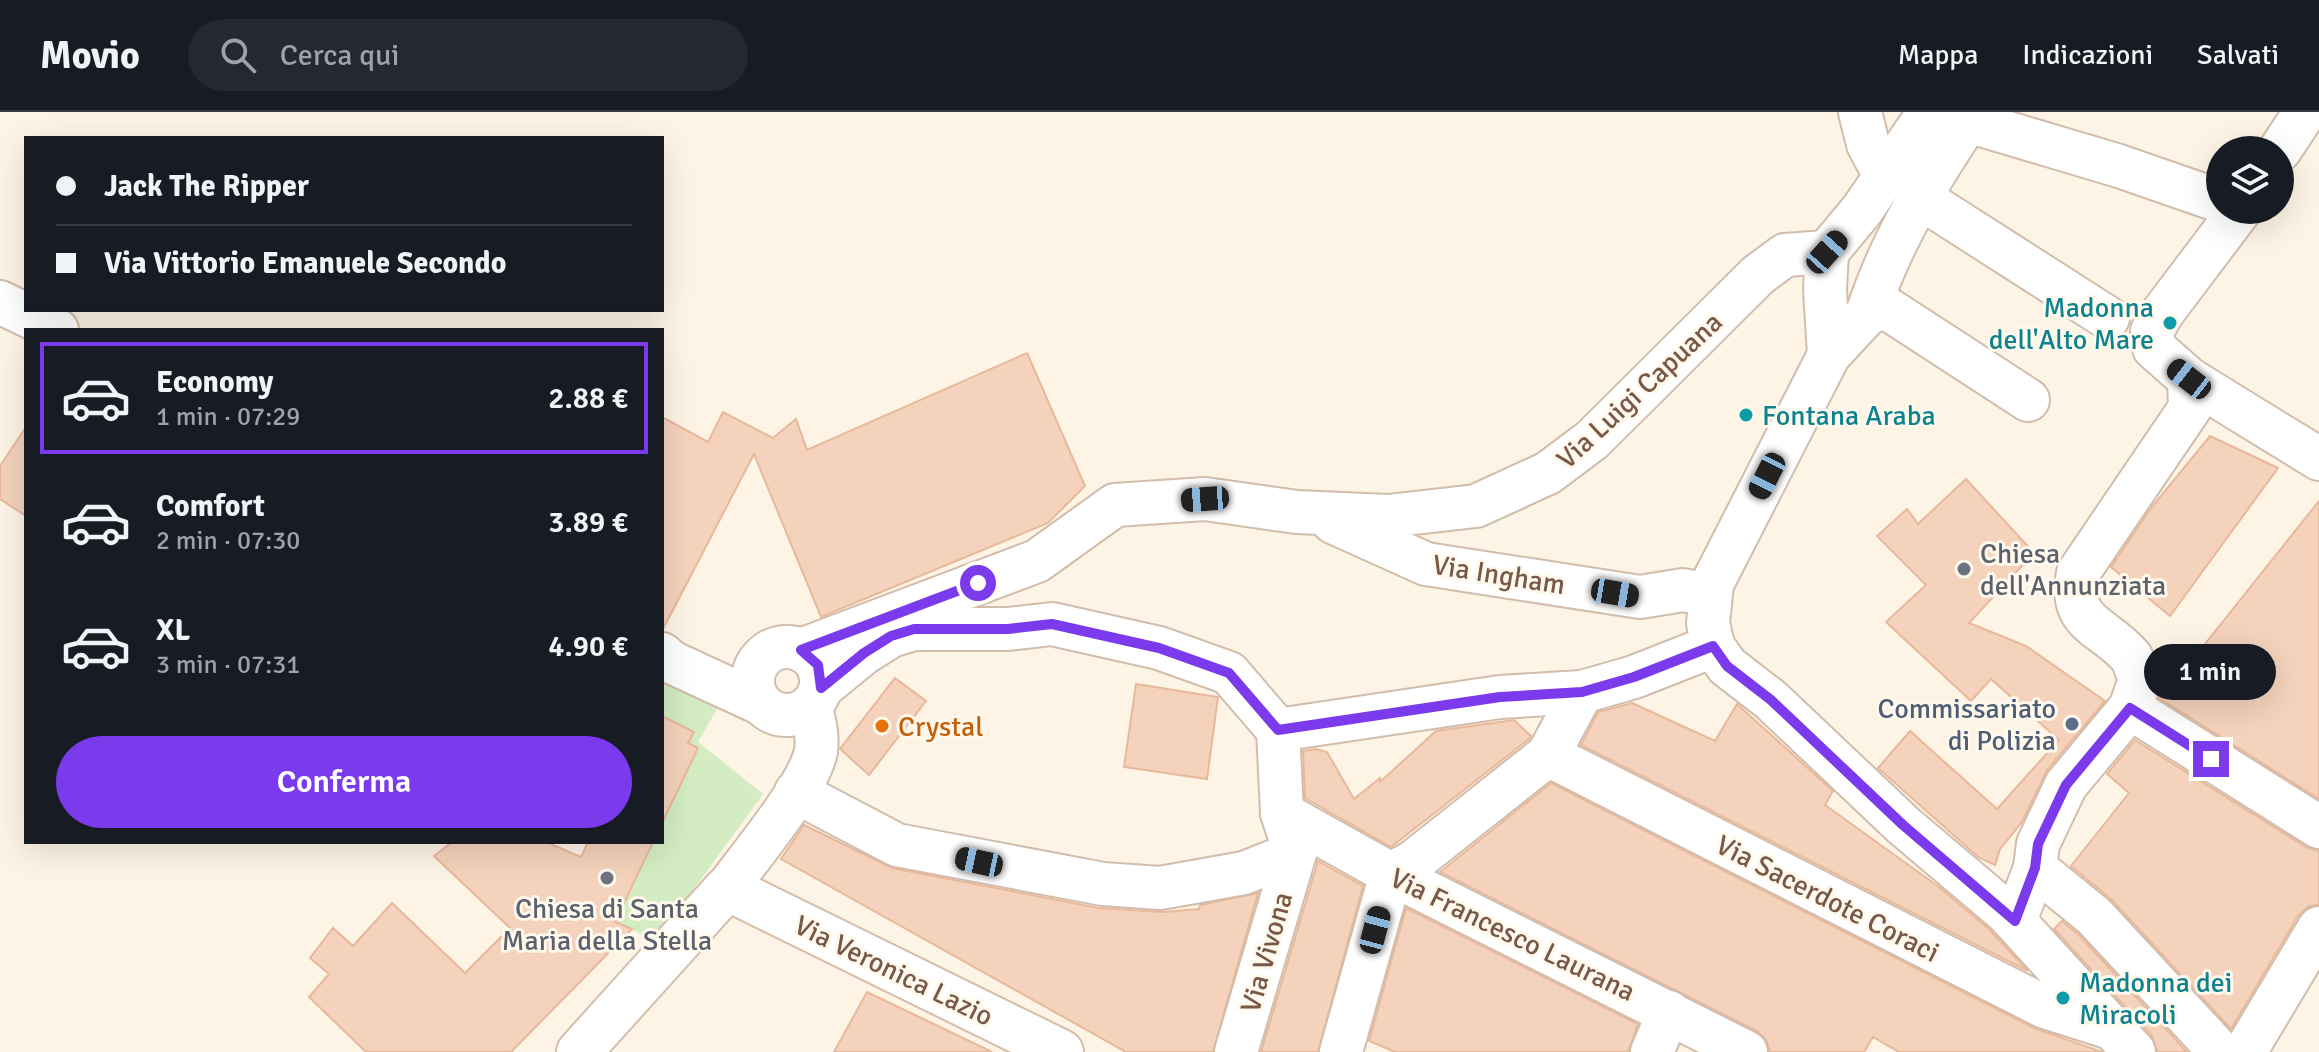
<!DOCTYPE html>
<html lang="it">
<head>
<meta charset="utf-8">
<style>
	:root { --surface:#171b24; --page:#242831; --text:#f1f3f6; --muted:#9ea1a6; --line:#363941; --accent:#7c3aed }
	body { margin:0; font-family:Signika,sans-serif; background:var(--page); color:var(--text); height:100vh; display:flex; flex-direction:column; font-size:30px; white-space:nowrap }
	* { box-sizing:border-box; margin:0 }
	p { font-size:26px; color:var(--muted) }
	.icon { flex:none; width:44px; height:44px; fill:none; stroke:currentColor; stroke-width:2; stroke-linecap:round; stroke-linejoin:round }
	.map { position:relative; flex:1; overflow:hidden }
	.sheet { position:absolute; left:24px; top:216px; width:640px; height:516px; display:flex; flex-direction:column; background:var(--surface); border-radius:0px; box-shadow:0 8px 32px #0002 }
	.sheet>* { flex:none }
	.top-card { position:absolute; left:24px; top:24px; width:640px; height:176px; border-radius:0px; box-shadow:0 8px 32px #0002; display:grid; align-content:center; height:176px; padding:0 32px; background:var(--surface) }
	.buttons { position:absolute; left:2206px; top:24px; display:grid; gap:16px }
	.buttons a { display:grid; place-items:center; width:88px; height:88px; border-radius:50%; background:var(--surface); box-shadow:0 8px 32px #0002; font-size:40px }
	.end { position:absolute; width:36px; height:36px; margin:-18px; border:10px solid #7c3aed; background:#fff; box-shadow:0 0 0 4px #fff }
	.from { border-radius:50% }
	.bubble { position:absolute; height:56px; border-radius:28px; background:var(--surface); box-shadow:0 8px 32px #0002; font-size:26px; font-weight:600; line-height:56px; text-align:center }
	.car { position:absolute; width:24px; height:48px; margin:-24px -12px; border-radius:10px; box-shadow:0 0 6px 2px #0007; background:linear-gradient(#222 24%,#8ab4d8 0 40%,#222 0 76%,#8ab4d8 0 86%,#222 0) }
	.top-card b { display:flex; align-items:center; gap:28px; height:76px; font-size:30px }
	.top-card b+b { border-top:2px solid var(--line) }
	.top-card i { width:20px; height:20px; background:var(--text) }
	ul { padding:14px 0 0; list-style:none }
	li { display:flex; align-items:center; gap:24px; height:112px; margin:0 16px 12px; padding:0 16px; border:4px solid transparent; border-radius:0px }
	li div { flex:1 }
	li b { display:block; font-size:30px }
	li em { font-style:normal; font-weight:600 }
	li.on { border-color:var(--accent) }
	li>.icon { width:72px; height:72px; stroke-width:1.5 }
	.cta { display:flex; gap:16px; margin-top:auto; padding:16px 32px }
	.cta a { flex:1; height:92px; border-radius:48px; background:var(--accent); color:#fff; font-size:32px; font-weight:600; line-height:92px; text-align:center }
	header { display:flex; align-items:center; gap:48px; box-sizing:border-box; height:112px; padding:0 40px; background:var(--surface); border-bottom:2px solid var(--line) }
	header strong { font-size:38px }
	nav { display:flex; gap:44px; margin-inline-start:auto; font-size:28px }
	.search { width:560px; height:72px; background:var(--page); display:flex; align-items:center; gap:20px; box-sizing:border-box; padding:0 28px; border-radius:44px; color:var(--muted); font-size:30px }
	.map>svg:first-child { display:block }
	.green { fill:#d3ecc2 }
	.building { fill:#f4d2bb; stroke:#e8b89a; stroke-width:2 }
	.lines { fill:none; stroke-linecap:round; stroke-linejoin:round }
	.street-casing { stroke:#d2bdac; stroke-width:46 }
	.secondary-casing { stroke:#d5bdaa; stroke-width:48 }
	.street { stroke:#fff; stroke-width:42 }
	.secondary { stroke:#fff; stroke-width:44 }
	.route { stroke:#7c3aed; stroke-width:10 }
	.culture-dot { fill:#0f9aa8; stroke:#fff8ec; stroke-width:3 }
	.worship-dot { fill:#6b7280; stroke:#fff8ec; stroke-width:3 }
	.service-dot { fill:#5c6f8a; stroke:#fff8ec; stroke-width:3 }
	.food-dot { fill:#e8710a; stroke:#fff8ec; stroke-width:3 }
	.labels { text-anchor:middle; stroke-width:6; stroke-linejoin:round; paint-order:stroke }
	.culture-label { font-size:28px; fill:#0d838f; stroke:#fff8ec; text-anchor:start }
	.street-label { font-size:28px; fill:#785948; stroke:#fff8ec }
	.worship-label { font-size:28px; fill:#5b616d; stroke:#fff8ec; text-anchor:start }
	.service-label { font-size:28px; fill:#4e5e75; stroke:#fff8ec; text-anchor:end }
	.food-label { font-size:28px; fill:#c56008; stroke:#fff8ec; text-anchor:start }
</style>
</head>
<body>
<header>
<strong>Movio</strong>
<div class="search"><svg class="icon" aria-label="search" viewBox="0 0 24 24"><circle cx="10" cy="10" r="6"/><path d="M15 15l6 6"/></svg>Cerca qui</div>
<nav><a>Mappa</a><a>Indicazioni</a><a>Salvati</a></nav>
</header>
<div class="map">
<svg width="2319" height="940" viewBox="0 0 2319 940">
	<rect width="100%" height="100%" fill="#fdf4e5"/>
	<path class="green" d="M 662,563 L 721,590 L 698,630 L 763,682 L 656,829 L 615,810 L 653,730 L 662,730 L 662,711 L 698,636 L 688,631 L 693,620 L 662,604 Z"/>
	<g class="building">
		<path d="M 1027,241 L 1085,374 L 1048,411 L 821,505 L 754,342 L 662,519 L 662,305 L 708,330 L 723,300 L 773,326 L 796,307 L 807,338 Z"/>
		<path d="M 26,315 L 26,404 L 0,387 L 0,354 Z"/>
		<path d="M 2210,324 L 2278,356 L 2170,504 L 2111,455 L 2151,396 Z"/>
		<path d="M 1966,367 L 2034,441 L 1969,511 L 2026,534 L 2105,589 L 2047,658 L 2022,710 L 2000,737 L 1995,753 L 1978,745 L 1878,656 L 1910,619 L 1997,697 L 2059,628 L 1991,567 L 1971,589 L 1886,510 L 1926,473 L 1877,424 L 1907,397 L 1918,412 Z"/>
		<path d="M 2319,389 L 2319,687 L 2159,586 L 2185,549 L 2189,552 Z"/>
		<path d="M 895,566 L 926,589 L 869,663 L 840,637 Z"/>
		<path d="M 1136,572 L 1218,585 L 1207,667 L 1124,655 Z"/>
		<path d="M 1632,591 L 1715,629 L 1737,592 L 1833,679 L 1825,693 L 1939,775 L 1990,818 L 2028,859 L 1581,633 L 1598,600 Z"/>
		<path d="M 662,604 L 694,620 L 688,631 L 698,636 L 662,711 Z"/>
		<path d="M 1514,608 L 1531,624 L 1529,627 L 1391,735 L 1305,686 L 1303,639 L 1316,637 L 1327,640 L 1354,687 L 1380,666 L 1380,670 L 1436,619 Z"/>
		<path d="M 2135,628 L 2306,735 L 2319,739 L 2319,792 L 2308,795 L 2298,804 L 2231,917 L 2112,788 L 2071,754 L 2129,681 L 2107,662 Z"/>
		<path d="M 1551,671 L 2034,916 L 2102,940 L 1899,940 L 1873,925 L 1864,940 L 1770,940 L 1766,928 L 1757,919 L 1440,760 Z"/>
		<path d="M 804,713 L 892,756 L 1099,796 L 1164,800 L 1199,797 L 1200,793 L 1258,781 L 1213,940 L 1126,940 L 781,747 Z"/>
		<path d="M 452,730 L 546,730 L 581,745 L 588,730 L 653,730 L 615,810 L 632,817 L 511,940 L 366,940 L 309,885 L 329,862 L 310,846 L 333,816 L 353,834 L 392,791 L 465,861 L 510,816 L 434,744 Z"/>
		<path d="M 1318,749 L 1363,774 L 1318,940 L 1261,940 Z"/>
		<path d="M 1406,796 L 1638,912 L 1628,940 L 1395,940 L 1369,929 Z"/>
		<path d="M 2062,809 L 2078,822 L 2187,940 L 2157,940 L 2152,924 L 2054,817 Z"/>
		<path d="M 867,880 L 992,940 L 834,940 Z"/>
	</g>
	<g class="lines">
		<defs>
			<g id="street">
				<path d="M 1860,0 L 1868,32 L 1884,62"/>
				<path d="M 1968,9 L 2119,54 L 2220,89"/>
				<path d="M 2280,38 L 2305,0"/>
				<path d="M 1919,85 L 2108,206"/>
				<path d="M 2240,98 L 2163,200 L 2152,219 L 2154,236 L 2189,267 L 2319,347"/>
				<path d="M 1827,140 L 1825,177 L 1829,243 L 1712,472 L 1708,511 L 1713,534 L 1727,554 L 1771,588 L 1903,713 L 2007,801 L 2134,940"/>
				<path d="M 1827,140 L 1862,98 L 1929,0"/>
				<path d="M 0,190 L 57,218"/>
				<path d="M 1867,202 C 1891,128 1931,64 1974,0"/>
				<path d="M 1829,243 L 1867,202 L 1885,195 L 2028,288"/>
				<path d="M 1333,410 L 1426,452 L 1640,485 L 1683,478 L 1709,483"/>
				<circle cx="787" cy="569" r="34"/>
				<path d="M 801,538 L 1037,449 L 1115,393 L 1205,387 L 1297,400 L 1388,404 L 1476,394 L 1548,361 L 1592,328 L 1758,163 L 1785,143 L 1827,140"/>
				<path d="M 662,542 L 671,550 L 760,591"/>
				<path d="M 821,576 L 864,541 L 891,524 L 914,517 L 1008,517 L 1052,512 L 1159,536 L 1229,561 L 1278,618 L 1282,701 L 1295,741"/>
				<path d="M 2130,596 L 2319,715"/>
				<path d="M 1278,618 L 1500,585 L 1582,580 L 1634,565 L 1713,534"/>
				<path d="M 1548,643 L 2045,895 L 2111,916"/>
				<path d="M 796,680 L 897,733 L 1103,772 L 1160,776 L 1244,761 L 1295,741"/>
				<path d="M 1282,701 L 1391,762 L 1746,940"/>
				<path d="M 2035,756 L 2094,804 L 2220,940"/>
				<path d="M 727,776 C 751,743 809,675 816,639 C 818,624 815,609 810,595"/>
				<path d="M 2015,809 L 2035,756 L 2038,732 L 2066,673 L 2130,596 L 2140,568 C 2137,561 2135,551 2131,545 C 2104,513 2067,513 2078,461 L 2190,296 L 2189,267"/>
				<path d="M 1236,940 L 1295,741"/>
				<path d="M 1341,940 L 1391,762 L 1413,750 L 1548,643 L 1582,580"/>
				<path d="M 1652,940 L 1669,900"/>
				<path d="M 2245,940 L 2319,816"/>
			</g>
			<path id="secondary" d="M 579,940 L 727,776 L 1061,940"/>
		</defs>
		<use href="#street" class="street-casing"/>
		<use href="#secondary" class="secondary-casing"/>
		<use href="#street" class="street"/>
		<use href="#secondary" class="secondary"/>
	</g>
	<g class="lines">
		<path class="route" d="M 978,471 L 801,538 L 818,553 L 821,576 L 864,541 L 891,524 L 914,517 L 1008,517 L 1052,512 L 1159,536 L 1229,561 L 1278,618 L 1500,585 L 1582,580 L 1634,565 L 1713,534 L 1727,554 L 1771,588 L 1903,713 L 2015,809 L 2035,756 L 2038,732 L 2066,673 L 2130,596 L 2211,647"/>
	</g>
	<g class="culture-dot">
		<circle cx="2170" cy="211" r="8"/>
		<circle cx="1746" cy="303" r="8"/>
		<circle cx="2063" cy="886" r="8"/>
	</g>
	<g class="worship-dot">
		<circle cx="1964" cy="457" r="8"/>
		<circle cx="607" cy="766" r="8"/>
	</g>
	<circle class="service-dot" cx="2072" cy="612" r="8"/>
	<circle class="food-dot" cx="882" cy="614" r="8"/>
	<g class="labels">
		<g class="culture-label">
			<text x="2154" y="205" text-anchor="end">Madonna<tspan x="2154" dy="32">dell'Alto Mare</tspan></text>
			<text x="1762" y="313">Fontana Araba</text>
			<text x="2079" y="880">Madonna dei<tspan x="2079" dy="32">Miracoli</tspan></text>
		</g>
		<g class="street-label">
			<text transform="translate(1639 278) rotate(-43)" y="10">Via Luigi Capuana</text>
			<text transform="translate(1499 462) rotate(9)" y="10">Via Ingham</text>
			<text transform="translate(1828 786) rotate(27)" y="10">Via Sacerdote Coraci</text>
			<text transform="translate(1513 822) rotate(26)" y="10">Via Francesco Laurana</text>
			<text transform="translate(1266 840) rotate(-74)" y="10">Via Vivona</text>
			<text transform="translate(894 858) rotate(26)" y="10">Via Veronica Lazio</text>
		</g>
		<g class="worship-label">
			<text x="1980" y="451">Chiesa<tspan x="1980" dy="32">dell'Annunziata</tspan></text>
			<text x="607" y="806" text-anchor="middle">Chiesa di Santa<tspan x="607" dy="32">Maria della Stella</tspan></text>
		</g>
		<g class="service-label">
			<text x="2056" y="606">Commissariato<tspan x="2056" dy="32">di Polizia</tspan></text>
		</g>
		<g class="food-label">
			<text x="898" y="624">Crystal</text>
		</g>
	</g>
</svg>
<div class="buttons">
<a><svg class="icon" aria-label="layers" viewBox="0 0 24 24"><path d="M12 4l9 5-9 5-9-5zM3 14l9 5 9-5"/></svg></a>
</div>
<i class="end from" style="left:978px;top:471px"></i>
<i class="end" style="left:2211px;top:647px"></i>
<div class="bubble" style="left:2144px;top:532px;width:132px">1 min</div>
<i class="car" style="left:1827px;top:140px;rotate:42deg"></i>
<i class="car" style="left:2189px;top:267px;rotate:308deg"></i>
<i class="car" style="left:1767px;top:364px;rotate:207deg"></i>
<i class="car" style="left:1205px;top:387px;rotate:266deg"></i>
<i class="car" style="left:1615px;top:481px;rotate:100deg"></i>
<i class="car" style="left:979px;top:750px;rotate:282deg"></i>
<i class="car" style="left:1375px;top:818px;rotate:15deg"></i>
<div class="top-card">
<b><i class="from"></i>Jack The Ripper</b>
<b><i></i>Via Vittorio Emanuele Secondo</b>
</div>
<section class="sheet">
<ul>
<li class="on"><svg class="icon" aria-label="car" viewBox="0 0 24 24"><path d="M5 17H2v-5l4-1 3-4h7l3 4 3 1v5h-3M9 17h6M6 11h13"/><circle cx="7" cy="17" r="2"/><circle cx="17" cy="17" r="2"/></svg><div><b>Economy</b><p>1 min · 07:29</p></div><em>2.88 €</em></li>
<li><svg class="icon" aria-label="car" viewBox="0 0 24 24"><path d="M5 17H2v-5l4-1 3-4h7l3 4 3 1v5h-3M9 17h6M6 11h13"/><circle cx="7" cy="17" r="2"/><circle cx="17" cy="17" r="2"/></svg><div><b>Comfort</b><p>2 min · 07:30</p></div><em>3.89 €</em></li>
<li><svg class="icon" aria-label="car" viewBox="0 0 24 24"><path d="M5 17H2v-5l4-1 3-4h7l3 4 3 1v5h-3M9 17h6M6 11h13"/><circle cx="7" cy="17" r="2"/><circle cx="17" cy="17" r="2"/></svg><div><b>XL</b><p>3 min · 07:31</p></div><em>4.90 €</em></li>
</ul>
<div class="cta"><a>Conferma</a></div>
</section>
</div>
</body>
</html>
